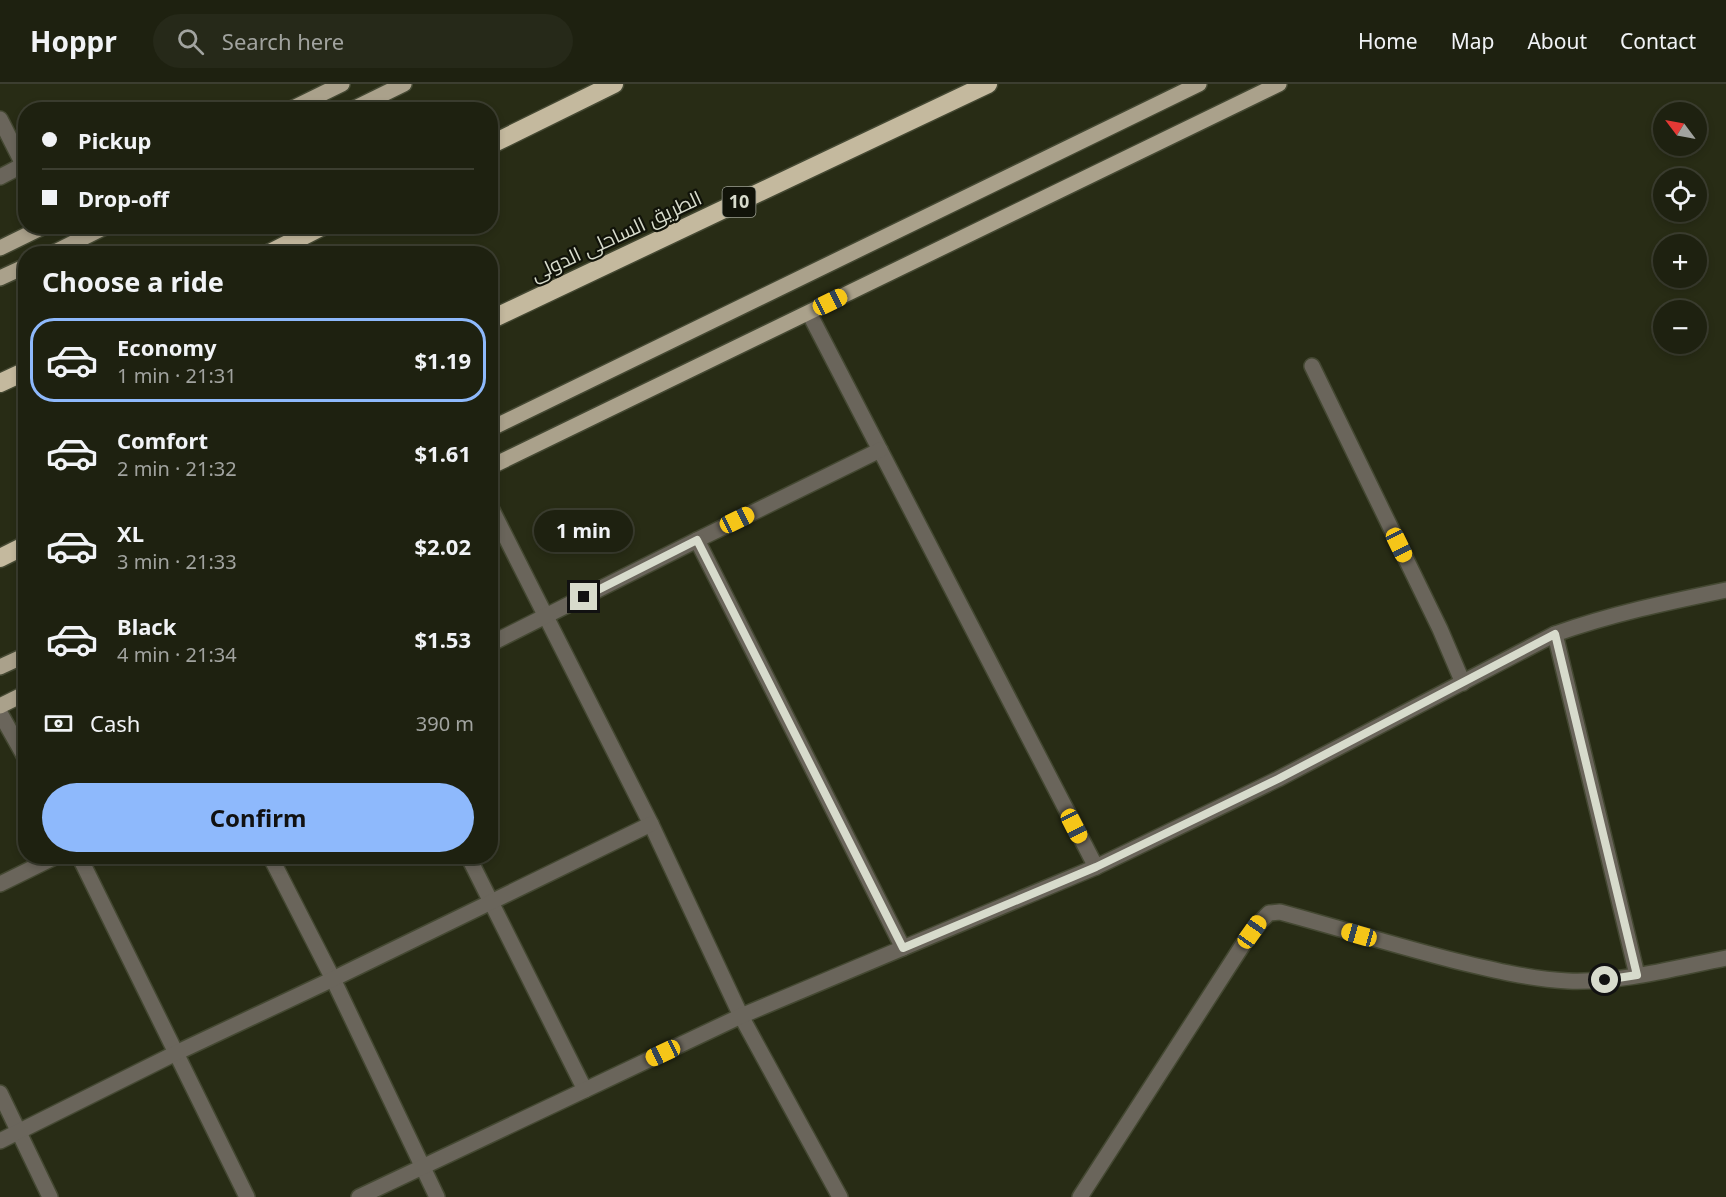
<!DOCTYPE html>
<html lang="en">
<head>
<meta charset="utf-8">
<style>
	:root { --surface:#1e2110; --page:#262919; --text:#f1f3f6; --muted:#a1a39f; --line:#3c3e30; --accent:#8eb9fc }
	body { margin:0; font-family:"Noto Sans",Cairo,sans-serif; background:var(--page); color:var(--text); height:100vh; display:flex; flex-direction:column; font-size:22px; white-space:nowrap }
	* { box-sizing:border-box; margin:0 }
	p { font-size:20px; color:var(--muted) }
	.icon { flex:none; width:33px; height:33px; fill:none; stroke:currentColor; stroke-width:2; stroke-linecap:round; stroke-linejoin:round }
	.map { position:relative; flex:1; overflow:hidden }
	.sheet { position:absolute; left:18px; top:162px; width:480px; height:618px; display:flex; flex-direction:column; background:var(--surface); border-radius:24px; box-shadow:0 3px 9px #0003,0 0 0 2px var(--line) }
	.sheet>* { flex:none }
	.hud { position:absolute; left:18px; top:18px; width:480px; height:132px; border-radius:24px; box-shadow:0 3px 9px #0003,0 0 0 2px var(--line); display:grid; align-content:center; height:132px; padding:0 24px; background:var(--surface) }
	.needle { width:39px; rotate:302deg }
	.buttons { position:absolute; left:1653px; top:18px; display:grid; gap:12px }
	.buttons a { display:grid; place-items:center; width:54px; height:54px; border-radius:50%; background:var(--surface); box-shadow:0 3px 9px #0003,0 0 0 2px var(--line); font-size:30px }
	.end { position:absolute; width:27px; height:27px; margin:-14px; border:8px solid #d7dbcc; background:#111; box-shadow:0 0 0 3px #111 }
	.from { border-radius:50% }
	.bubble { position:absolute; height:42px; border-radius:21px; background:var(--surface); box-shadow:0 3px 9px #0003,0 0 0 2px var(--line); font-size:20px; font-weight:700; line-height:42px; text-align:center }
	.car { position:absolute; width:18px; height:36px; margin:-18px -9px; border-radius:8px; box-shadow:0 0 4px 2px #0007; background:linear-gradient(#f5c518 24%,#345 0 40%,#f5c518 0 76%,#345 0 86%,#f5c518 0) }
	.hud b { display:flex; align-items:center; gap:21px; height:57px; font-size:22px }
	.hud b+b { border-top:2px solid var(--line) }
	.hud i { width:15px; height:15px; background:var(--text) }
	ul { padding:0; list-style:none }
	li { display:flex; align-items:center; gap:18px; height:84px; margin:0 12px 9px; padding:0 12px; border:3px solid transparent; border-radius:24px }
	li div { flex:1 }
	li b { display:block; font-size:22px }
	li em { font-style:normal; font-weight:700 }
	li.selected { border-color:var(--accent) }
	li>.icon { width:54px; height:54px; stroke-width:1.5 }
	h2 { padding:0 24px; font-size:27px; line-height:72px }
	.pay { display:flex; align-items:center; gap:15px; height:66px; padding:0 24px; font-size:22px }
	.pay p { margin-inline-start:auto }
	.action { display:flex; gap:12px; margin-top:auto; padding:12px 24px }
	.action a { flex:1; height:69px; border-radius:36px; background:var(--accent); color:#111; font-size:24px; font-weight:700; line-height:69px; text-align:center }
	header { display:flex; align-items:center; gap:36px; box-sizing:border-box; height:84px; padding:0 30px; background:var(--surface); border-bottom:2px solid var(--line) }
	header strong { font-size:28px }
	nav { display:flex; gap:33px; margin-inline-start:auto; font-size:21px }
	.search { width:420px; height:54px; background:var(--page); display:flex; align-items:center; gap:15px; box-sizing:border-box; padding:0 21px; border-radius:33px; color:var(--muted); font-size:22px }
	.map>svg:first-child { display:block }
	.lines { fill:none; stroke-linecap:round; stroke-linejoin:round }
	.minor-casing { stroke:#444832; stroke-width:18 }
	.major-casing { stroke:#444832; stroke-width:18 }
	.highway-casing { stroke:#444832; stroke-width:21 }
	.minor { stroke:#6a655b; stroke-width:15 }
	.major { stroke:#aaa18b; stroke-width:15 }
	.highway { stroke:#c4b99e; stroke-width:18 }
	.route { stroke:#d7dbcc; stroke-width:8 }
	.labels { text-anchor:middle; stroke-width:4.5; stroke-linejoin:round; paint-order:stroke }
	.shield { fill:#111309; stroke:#9c9f92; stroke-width:1.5 }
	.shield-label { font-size:18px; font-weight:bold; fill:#d7dbcc }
	.street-label { font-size:20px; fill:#d7dbcc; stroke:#111309 }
</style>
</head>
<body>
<header>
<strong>Hoppr</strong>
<div class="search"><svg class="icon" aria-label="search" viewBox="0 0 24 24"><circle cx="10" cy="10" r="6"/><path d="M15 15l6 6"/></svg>Search here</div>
<nav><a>Home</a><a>Map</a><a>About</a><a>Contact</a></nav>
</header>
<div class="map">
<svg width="1726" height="1113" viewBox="0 0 1726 1113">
	<rect width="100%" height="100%" fill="#282c15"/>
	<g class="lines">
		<defs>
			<g id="minor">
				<path d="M 0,35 L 26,86"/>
				<path d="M 0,93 L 23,81"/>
				<path d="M 809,229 L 1096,783"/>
				<path d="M 1312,282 L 1440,545 L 1463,599"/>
				<path d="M 490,422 L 651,740 L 741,932 L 840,1113"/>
				<path d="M 697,456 L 880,366"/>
				<path d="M 1555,550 L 1637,891"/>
				<path d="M 490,560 L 697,456 L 903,864"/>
				<path d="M 0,629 L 26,675"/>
				<path d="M 79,772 L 247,1113"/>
				<path d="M 270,772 L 333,895 L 437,1113"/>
				<path d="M 468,772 L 585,1006"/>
				<path d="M 0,800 L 57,772"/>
				<path d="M 0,1009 L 50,1113"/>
				<path d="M 0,1057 L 176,969 L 333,895 L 651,740"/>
				<path d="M 359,1113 L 741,932 L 1096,783 L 1278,695 L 1555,550 C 1611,530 1668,518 1726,506"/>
				<path d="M 1080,1113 L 1244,859 L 1260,838 L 1269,829 L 1280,828 C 1339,844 1397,862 1456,877 C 1493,886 1530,895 1568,897 C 1621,899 1675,884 1726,874"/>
			</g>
			<g id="major">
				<path d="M 289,26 L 342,0"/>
				<path d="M 351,26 L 404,0"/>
				<path d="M 0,164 L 45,142"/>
				<path d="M 51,170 L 107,142"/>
				<path d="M 0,194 L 26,182"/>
				<path d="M 490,345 L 1199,0"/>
				<path d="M 490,383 L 1279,0"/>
				<path d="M 0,583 L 26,571"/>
				<path d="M 0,622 L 26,609"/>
			</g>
			<g id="highway">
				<path d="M 490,61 L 614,0"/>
				<path d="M 268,170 L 323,142"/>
				<path d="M 490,236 L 988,0"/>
				<path d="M 0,299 L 26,287"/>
				<path d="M 0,474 L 26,461"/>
			</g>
		</defs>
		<use href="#minor" class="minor-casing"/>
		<use href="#major" class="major-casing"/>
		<use href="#highway" class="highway-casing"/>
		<use href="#minor" class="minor"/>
		<use href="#major" class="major"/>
		<use href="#highway" class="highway"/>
	</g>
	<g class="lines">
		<path class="route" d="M 584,513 L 697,456 L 903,864 L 1096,783 L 1278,695 L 1555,550 L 1637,891 L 1605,896"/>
	</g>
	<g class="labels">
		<rect class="shield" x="722.5" y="103" width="33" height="30" rx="4.5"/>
		<g class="shield-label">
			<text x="739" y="124">10</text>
		</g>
		<g class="street-label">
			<text transform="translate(616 152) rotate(-25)" y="7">الطريق الساحلى الدولى</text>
		</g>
	</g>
</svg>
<div class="buttons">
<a><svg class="needle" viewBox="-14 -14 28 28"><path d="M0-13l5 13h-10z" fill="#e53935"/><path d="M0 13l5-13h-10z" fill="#a1a39f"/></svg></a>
<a><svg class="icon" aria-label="locate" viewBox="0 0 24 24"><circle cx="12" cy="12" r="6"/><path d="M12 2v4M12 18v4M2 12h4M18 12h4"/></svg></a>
<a>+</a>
<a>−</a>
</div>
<i class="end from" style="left:1605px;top:896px"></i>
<i class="end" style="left:584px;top:513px"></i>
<div class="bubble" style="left:534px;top:426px;width:99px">1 min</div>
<i class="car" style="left:830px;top:218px;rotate:64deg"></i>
<i class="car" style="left:737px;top:436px;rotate:64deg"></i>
<i class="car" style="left:1399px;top:461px;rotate:154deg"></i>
<i class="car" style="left:1074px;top:742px;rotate:153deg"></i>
<i class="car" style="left:1252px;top:848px;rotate:35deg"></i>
<i class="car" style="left:1359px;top:851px;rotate:286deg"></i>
<i class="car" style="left:663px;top:969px;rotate:245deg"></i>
<div class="hud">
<b><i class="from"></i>Pickup</b>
<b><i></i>Drop-off</b>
</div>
<section class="sheet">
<h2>Choose a ride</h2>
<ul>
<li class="selected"><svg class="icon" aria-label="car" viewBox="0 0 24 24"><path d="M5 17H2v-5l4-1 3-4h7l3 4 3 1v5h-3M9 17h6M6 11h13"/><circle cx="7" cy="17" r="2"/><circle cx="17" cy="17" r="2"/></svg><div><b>Economy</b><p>1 min · 21:31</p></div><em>$1.19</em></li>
<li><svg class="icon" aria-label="car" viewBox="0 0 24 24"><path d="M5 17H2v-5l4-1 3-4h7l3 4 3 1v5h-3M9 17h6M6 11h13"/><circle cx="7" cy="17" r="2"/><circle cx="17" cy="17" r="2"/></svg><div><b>Comfort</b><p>2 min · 21:32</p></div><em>$1.61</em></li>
<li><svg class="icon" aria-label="car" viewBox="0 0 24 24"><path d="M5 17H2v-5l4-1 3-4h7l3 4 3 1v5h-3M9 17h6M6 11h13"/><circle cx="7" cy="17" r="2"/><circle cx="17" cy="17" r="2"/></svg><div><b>XL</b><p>3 min · 21:33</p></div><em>$2.02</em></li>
<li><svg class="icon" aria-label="car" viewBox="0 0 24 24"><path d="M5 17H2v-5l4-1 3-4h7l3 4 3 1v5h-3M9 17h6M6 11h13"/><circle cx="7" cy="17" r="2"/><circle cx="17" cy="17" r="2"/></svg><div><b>Black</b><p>4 min · 21:34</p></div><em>$1.53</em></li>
</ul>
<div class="pay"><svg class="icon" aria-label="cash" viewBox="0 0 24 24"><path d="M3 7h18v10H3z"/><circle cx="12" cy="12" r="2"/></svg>Cash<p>390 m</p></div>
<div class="action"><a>Confirm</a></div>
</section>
</div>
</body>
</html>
